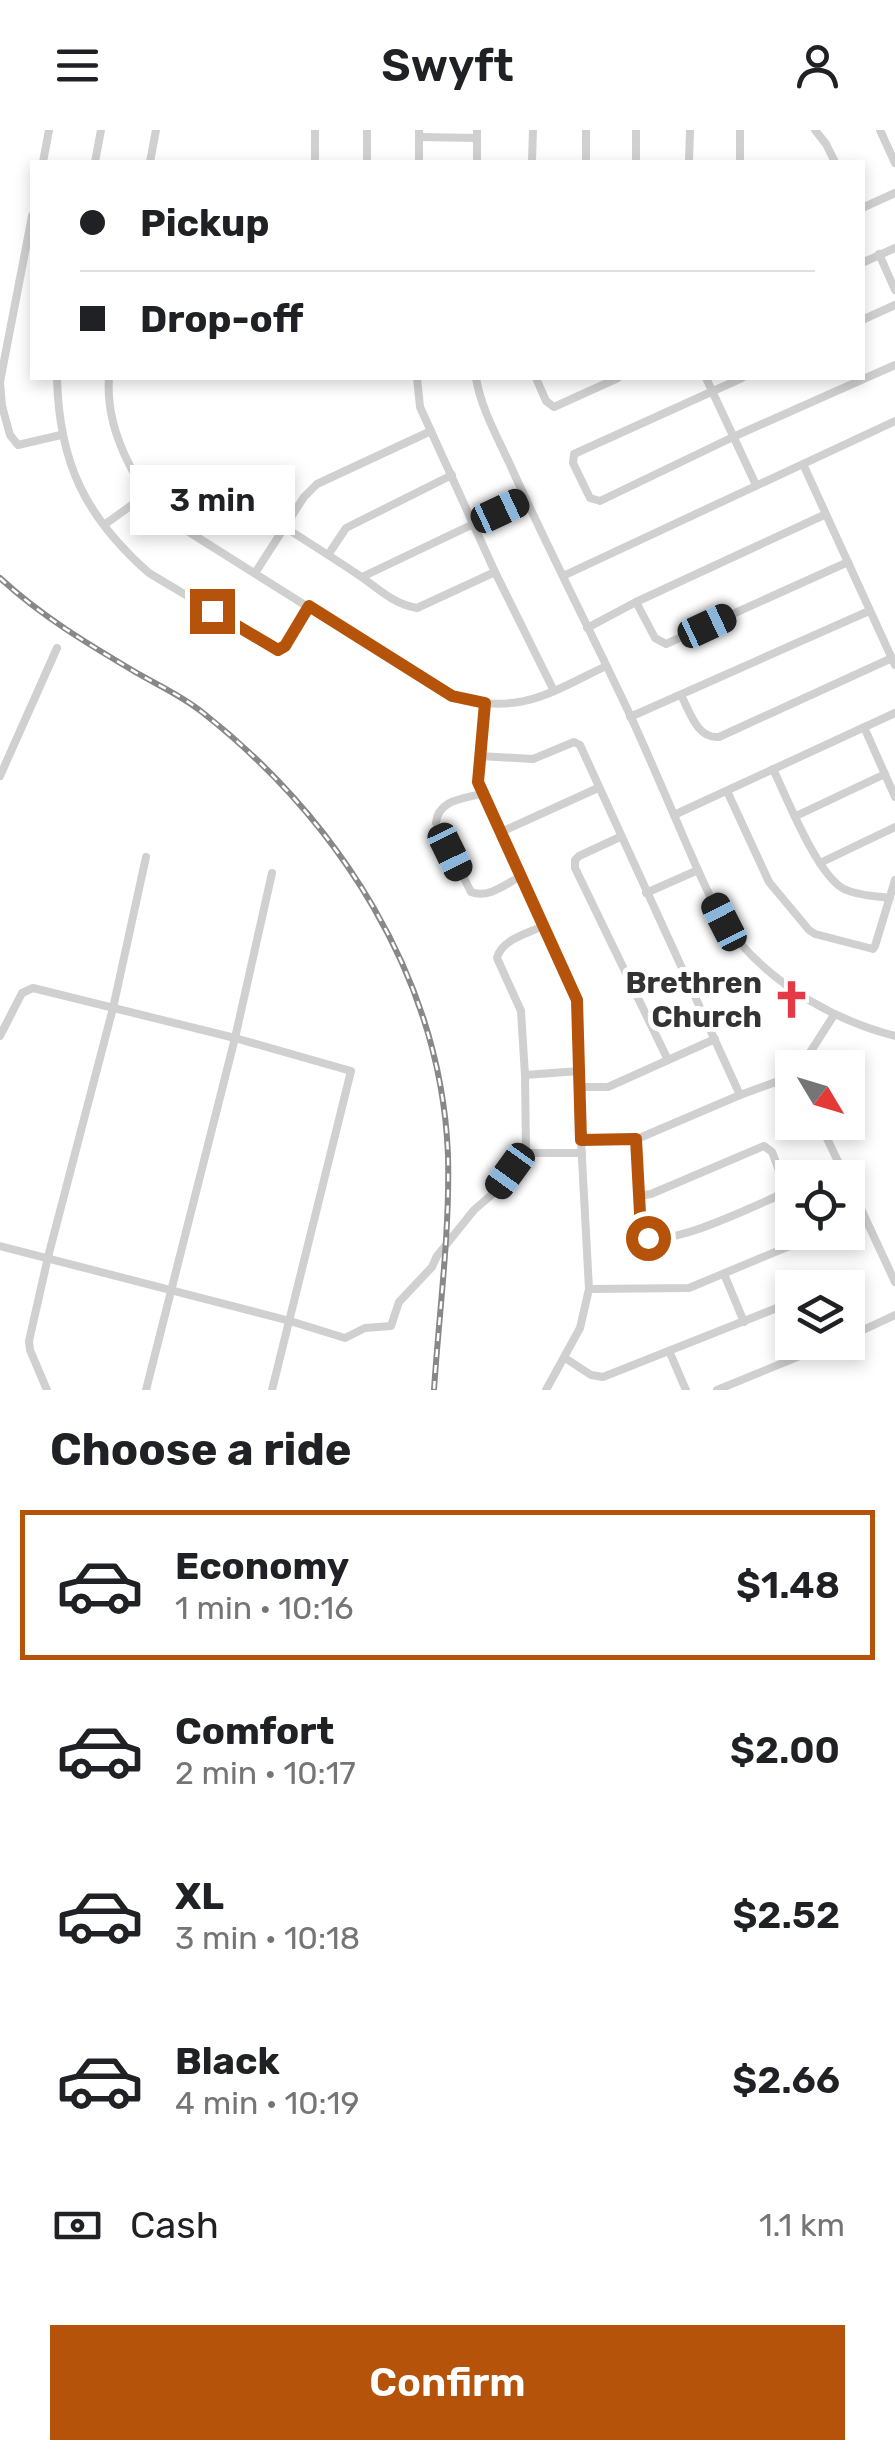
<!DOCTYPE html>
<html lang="en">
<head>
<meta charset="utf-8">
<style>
	:root { --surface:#fff; --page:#f6f6f6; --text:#202124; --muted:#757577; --line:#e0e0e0; --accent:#b45309 }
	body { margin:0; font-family:Rubik,sans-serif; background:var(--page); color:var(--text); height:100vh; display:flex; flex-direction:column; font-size:38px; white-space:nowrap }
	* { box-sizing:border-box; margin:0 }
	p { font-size:32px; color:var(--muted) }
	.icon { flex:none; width:55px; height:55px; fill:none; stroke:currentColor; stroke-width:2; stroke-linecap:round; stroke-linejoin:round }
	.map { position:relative; height:1260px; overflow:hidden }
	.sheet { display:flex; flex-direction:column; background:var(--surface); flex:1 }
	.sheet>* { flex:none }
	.banner { position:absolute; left:30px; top:30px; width:835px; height:220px; border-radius:0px; box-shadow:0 5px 15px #0003; display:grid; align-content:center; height:220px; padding:0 50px; background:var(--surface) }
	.needle { width:65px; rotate:128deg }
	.tools { position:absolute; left:775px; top:920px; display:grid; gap:20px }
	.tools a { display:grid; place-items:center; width:90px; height:90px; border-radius:0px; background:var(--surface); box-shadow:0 5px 15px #0003; font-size:50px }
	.end { position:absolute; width:45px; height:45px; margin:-22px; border:12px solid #b45309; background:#fff; box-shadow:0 0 0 5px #fff }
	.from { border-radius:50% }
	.bubble { position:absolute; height:70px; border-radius:0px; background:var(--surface); box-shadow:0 5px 15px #0003; font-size:32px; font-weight:600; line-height:70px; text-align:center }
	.car { position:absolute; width:30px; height:60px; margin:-30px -15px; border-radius:12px; box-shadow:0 0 8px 2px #0007; background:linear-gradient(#222 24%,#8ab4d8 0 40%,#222 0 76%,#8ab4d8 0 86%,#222 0) }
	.banner b { display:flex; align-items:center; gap:35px; height:95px; font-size:38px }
	.banner b+b { border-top:2px solid var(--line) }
	.banner i { width:25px; height:25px; background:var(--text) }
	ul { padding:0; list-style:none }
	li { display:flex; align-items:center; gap:30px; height:150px; margin:0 20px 15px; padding:0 30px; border:5px solid transparent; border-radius:0px }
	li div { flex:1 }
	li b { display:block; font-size:38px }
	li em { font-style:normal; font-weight:600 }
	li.active { border-color:var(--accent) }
	li>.icon { width:90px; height:90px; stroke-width:1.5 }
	h2 { padding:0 50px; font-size:45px; line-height:120px }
	.pay { display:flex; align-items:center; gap:25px; height:110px; padding:0 50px; font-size:38px }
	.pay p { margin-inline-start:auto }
	.button { display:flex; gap:20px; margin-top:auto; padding:20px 50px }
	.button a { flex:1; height:115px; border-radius:0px; background:var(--accent); color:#fff; font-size:40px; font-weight:600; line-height:115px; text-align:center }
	header { display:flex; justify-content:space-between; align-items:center; height:130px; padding:0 50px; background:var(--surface); font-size:45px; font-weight:600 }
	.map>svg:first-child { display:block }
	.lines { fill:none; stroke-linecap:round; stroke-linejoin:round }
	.minor { stroke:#d0d0d0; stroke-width:8 }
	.rail-casing { stroke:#888; stroke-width:6 }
	.rail { stroke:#fff; stroke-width:2.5; stroke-dasharray:8; stroke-linecap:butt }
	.route { stroke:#b45309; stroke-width:12 }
	.labels { text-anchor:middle; stroke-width:10; stroke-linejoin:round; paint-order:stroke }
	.poi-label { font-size:30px; font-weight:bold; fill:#333; stroke:#fff; text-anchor:end }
</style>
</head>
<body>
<header><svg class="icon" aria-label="menu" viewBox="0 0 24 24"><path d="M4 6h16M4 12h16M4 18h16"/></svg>Swyft<svg class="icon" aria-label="person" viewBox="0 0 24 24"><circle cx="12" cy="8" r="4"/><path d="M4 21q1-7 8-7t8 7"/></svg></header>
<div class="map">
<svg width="895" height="1260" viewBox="0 0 895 1260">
	<rect width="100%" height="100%" fill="#fff"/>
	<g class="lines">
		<g class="minor">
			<path d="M 367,0 L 367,32"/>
			<path d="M 419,0 L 419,32"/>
			<path d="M 477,0 L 477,32"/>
			<path d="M 586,0 L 586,32"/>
			<path d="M 636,0 L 636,32"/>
			<path d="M 740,0 L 740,32"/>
			<path d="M 815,0 L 826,14 L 835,32"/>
			<path d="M 880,0 L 895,33"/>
			<path d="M 419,7 L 477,8"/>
			<path d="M 43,32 L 49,0"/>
			<path d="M 95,32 L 101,0"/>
			<path d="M 150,32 L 156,0"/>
			<path d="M 315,32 L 315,0"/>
			<path d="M 532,32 L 533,0"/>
			<path d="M 689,32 L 690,0"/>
			<path d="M 862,78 L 895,63"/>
			<path d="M 32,86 L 0,252 L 2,276 L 10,305 L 18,315 L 61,305"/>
			<path d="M 879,124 L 895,160"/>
			<path d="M 862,133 L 895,118"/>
			<path d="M 862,190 L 895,175"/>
			<path d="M 57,248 C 59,332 85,387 149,443 L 278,520 L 285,516 L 309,476"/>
			<path d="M 109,248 C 105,300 138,367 181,397 L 451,567 C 520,585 546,565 606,536"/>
			<path d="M 417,248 L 420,277 L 495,442 L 554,561"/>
			<path d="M 476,248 C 481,279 499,310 512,339 C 550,423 592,504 631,587 C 650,629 668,671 686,713 C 701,747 716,785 740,813 C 780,859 837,891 895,906"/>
			<path d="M 536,248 L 546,271 L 554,277 L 618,248"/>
			<path d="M 706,248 L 756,355"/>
			<path d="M 742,248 L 574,324 L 573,333 L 590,368 L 600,371 L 733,307 L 895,235"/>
			<path d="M 803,334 L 895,535"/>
			<path d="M 104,395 L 147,364"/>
			<path d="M 283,396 C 309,413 335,429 360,446 C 379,459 393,474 417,478 L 495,442"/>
			<path d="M 328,425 L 346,398 L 452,345"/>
			<path d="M 255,443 L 304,367 L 317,354 L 431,301"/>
			<path d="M 563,446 L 895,291"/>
			<path d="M 362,447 L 526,369"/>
			<path d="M 636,472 L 655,508 L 666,514 L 848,432"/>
			<path d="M 587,498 L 636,472 L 824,385"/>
			<path d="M 681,565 C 690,582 697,609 719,607 L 892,528"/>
			<path d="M 485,573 L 477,652 L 572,856 L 578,877 L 581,1010 L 589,1159 L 580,1198 L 546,1260"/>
			<path d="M 630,587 L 869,481"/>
			<path d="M 864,597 L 895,667"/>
			<path d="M 479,626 L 533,629 L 574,612 L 580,615 L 740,965"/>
			<path d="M 773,639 C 787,668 817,745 844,759 C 858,766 876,766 890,768"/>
			<path d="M 0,646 L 57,518"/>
			<path d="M 727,661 L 769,752 L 809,800 L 815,804 L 873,819 L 875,816 L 895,750"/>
			<path d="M 481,664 C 462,669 438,670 436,693 L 471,762 C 488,769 506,754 521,746"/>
			<path d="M 674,685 L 895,583"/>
			<path d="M 796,686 L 885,644"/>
			<path d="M 501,702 L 598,658"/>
			<path d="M 620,707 L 579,726 L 575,730 L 575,738 L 668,930"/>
			<path d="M 820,733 L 895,697"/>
			<path d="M 646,763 L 698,740"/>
			<path d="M 543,796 C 527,804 502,809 497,828 L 521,881 L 525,945 L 526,1023 L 582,1023"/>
			<path d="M 0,906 L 22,863 L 33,858 L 235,908 L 351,941 L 272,1260"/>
			<path d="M 800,938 L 834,885"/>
			<path d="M 525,945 L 579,941"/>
			<path d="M 579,957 L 608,957 L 715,909"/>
			<path d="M 819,992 L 846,1048"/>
			<path d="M 637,1009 L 641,1102 L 645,1108 C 679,1114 753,1076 787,1062"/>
			<path d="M 581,1010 L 637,1009 L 740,965 L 792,946"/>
			<path d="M 848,1051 L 895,1152"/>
			<path d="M 638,1066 L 651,1064 L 764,1016 L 772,1022 L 792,1074"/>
			<path d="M 848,1093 L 864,1087"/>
			<path d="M 0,1116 L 290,1191 L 345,1208 L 365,1198 L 391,1196 L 399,1172 L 432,1137 L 437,1126 L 474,1080 L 496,1061 L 526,1023"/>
			<path d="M 724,1144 L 744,1192"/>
			<path d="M 589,1159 L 689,1158 L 823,1102"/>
			<path d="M 848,1207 L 895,1185"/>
			<path d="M 670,1223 L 686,1260"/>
			<path d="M 565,1228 L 591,1245 L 603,1247 L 792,1172"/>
			<path d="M 47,1260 L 30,1220 L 29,1211 L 48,1127 L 113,878 L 146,727"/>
			<path d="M 146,1260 L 235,908 L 272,743"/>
			<path d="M 717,1260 L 834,1212"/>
		</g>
		<defs>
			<path id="rail" d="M 0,448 C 41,486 88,514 137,543 C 158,555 182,566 202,582 C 338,689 441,848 448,1025 C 450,1104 439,1182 434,1260"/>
		</defs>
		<use href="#rail" class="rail-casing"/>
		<use href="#rail" class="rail"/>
	</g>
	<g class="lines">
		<path class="route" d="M 212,481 L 278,520 L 285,516 L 309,476 L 452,566 L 485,573 L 478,652 L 577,870 L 581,1010 L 636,1009 L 641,1102 L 642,1106 L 648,1108"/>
	</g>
	<defs>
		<symbol id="church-bare" viewBox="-9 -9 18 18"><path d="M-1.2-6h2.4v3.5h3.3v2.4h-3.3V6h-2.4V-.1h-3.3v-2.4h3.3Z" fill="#e63946" stroke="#fff" stroke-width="2.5" paint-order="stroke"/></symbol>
	</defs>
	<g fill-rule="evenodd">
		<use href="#church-bare" x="764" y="842" width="55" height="55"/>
	</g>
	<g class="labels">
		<g class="poi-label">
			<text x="762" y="863">Brethren<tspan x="762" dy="34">Church</tspan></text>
		</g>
	</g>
</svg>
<div class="tools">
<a><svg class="needle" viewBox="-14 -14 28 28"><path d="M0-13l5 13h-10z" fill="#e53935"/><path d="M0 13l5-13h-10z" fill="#757577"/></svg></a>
<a><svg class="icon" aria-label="locate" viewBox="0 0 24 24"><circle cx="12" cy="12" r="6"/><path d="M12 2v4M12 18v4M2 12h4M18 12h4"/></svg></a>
<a><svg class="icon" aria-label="layers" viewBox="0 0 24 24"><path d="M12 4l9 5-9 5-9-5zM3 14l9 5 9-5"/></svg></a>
</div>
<i class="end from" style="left:648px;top:1108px"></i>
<i class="end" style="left:212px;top:481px"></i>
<div class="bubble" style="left:130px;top:335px;width:165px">3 min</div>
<i class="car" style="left:500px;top:381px;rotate:65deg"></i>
<i class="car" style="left:707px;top:496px;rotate:65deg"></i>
<i class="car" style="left:450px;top:722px;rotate:154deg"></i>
<i class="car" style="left:724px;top:792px;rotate:333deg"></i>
<i class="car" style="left:510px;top:1041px;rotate:216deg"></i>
<div class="banner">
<b><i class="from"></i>Pickup</b>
<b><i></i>Drop-off</b>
</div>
</div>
<section class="sheet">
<h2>Choose a ride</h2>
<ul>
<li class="active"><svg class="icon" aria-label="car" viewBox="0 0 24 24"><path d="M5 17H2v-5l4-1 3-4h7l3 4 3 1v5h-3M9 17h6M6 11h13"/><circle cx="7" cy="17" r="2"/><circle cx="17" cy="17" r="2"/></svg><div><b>Economy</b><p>1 min · 10:16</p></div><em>$1.48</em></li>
<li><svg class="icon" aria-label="car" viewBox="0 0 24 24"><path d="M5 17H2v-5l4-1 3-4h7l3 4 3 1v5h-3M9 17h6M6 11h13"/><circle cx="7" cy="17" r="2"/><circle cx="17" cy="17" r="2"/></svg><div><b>Comfort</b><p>2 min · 10:17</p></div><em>$2.00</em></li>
<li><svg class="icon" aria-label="car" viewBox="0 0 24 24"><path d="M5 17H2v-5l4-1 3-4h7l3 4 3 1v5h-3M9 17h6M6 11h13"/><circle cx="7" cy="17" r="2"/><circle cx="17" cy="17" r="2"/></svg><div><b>XL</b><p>3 min · 10:18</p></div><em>$2.52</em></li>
<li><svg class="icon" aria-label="car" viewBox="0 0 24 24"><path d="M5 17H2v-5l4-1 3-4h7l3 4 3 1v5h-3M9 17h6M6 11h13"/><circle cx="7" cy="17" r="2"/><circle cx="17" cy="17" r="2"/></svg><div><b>Black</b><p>4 min · 10:19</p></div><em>$2.66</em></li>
</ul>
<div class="pay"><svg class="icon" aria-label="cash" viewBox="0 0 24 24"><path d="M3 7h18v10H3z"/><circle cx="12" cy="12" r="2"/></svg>Cash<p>1.1 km</p></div>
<div class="button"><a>Confirm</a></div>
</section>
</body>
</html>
